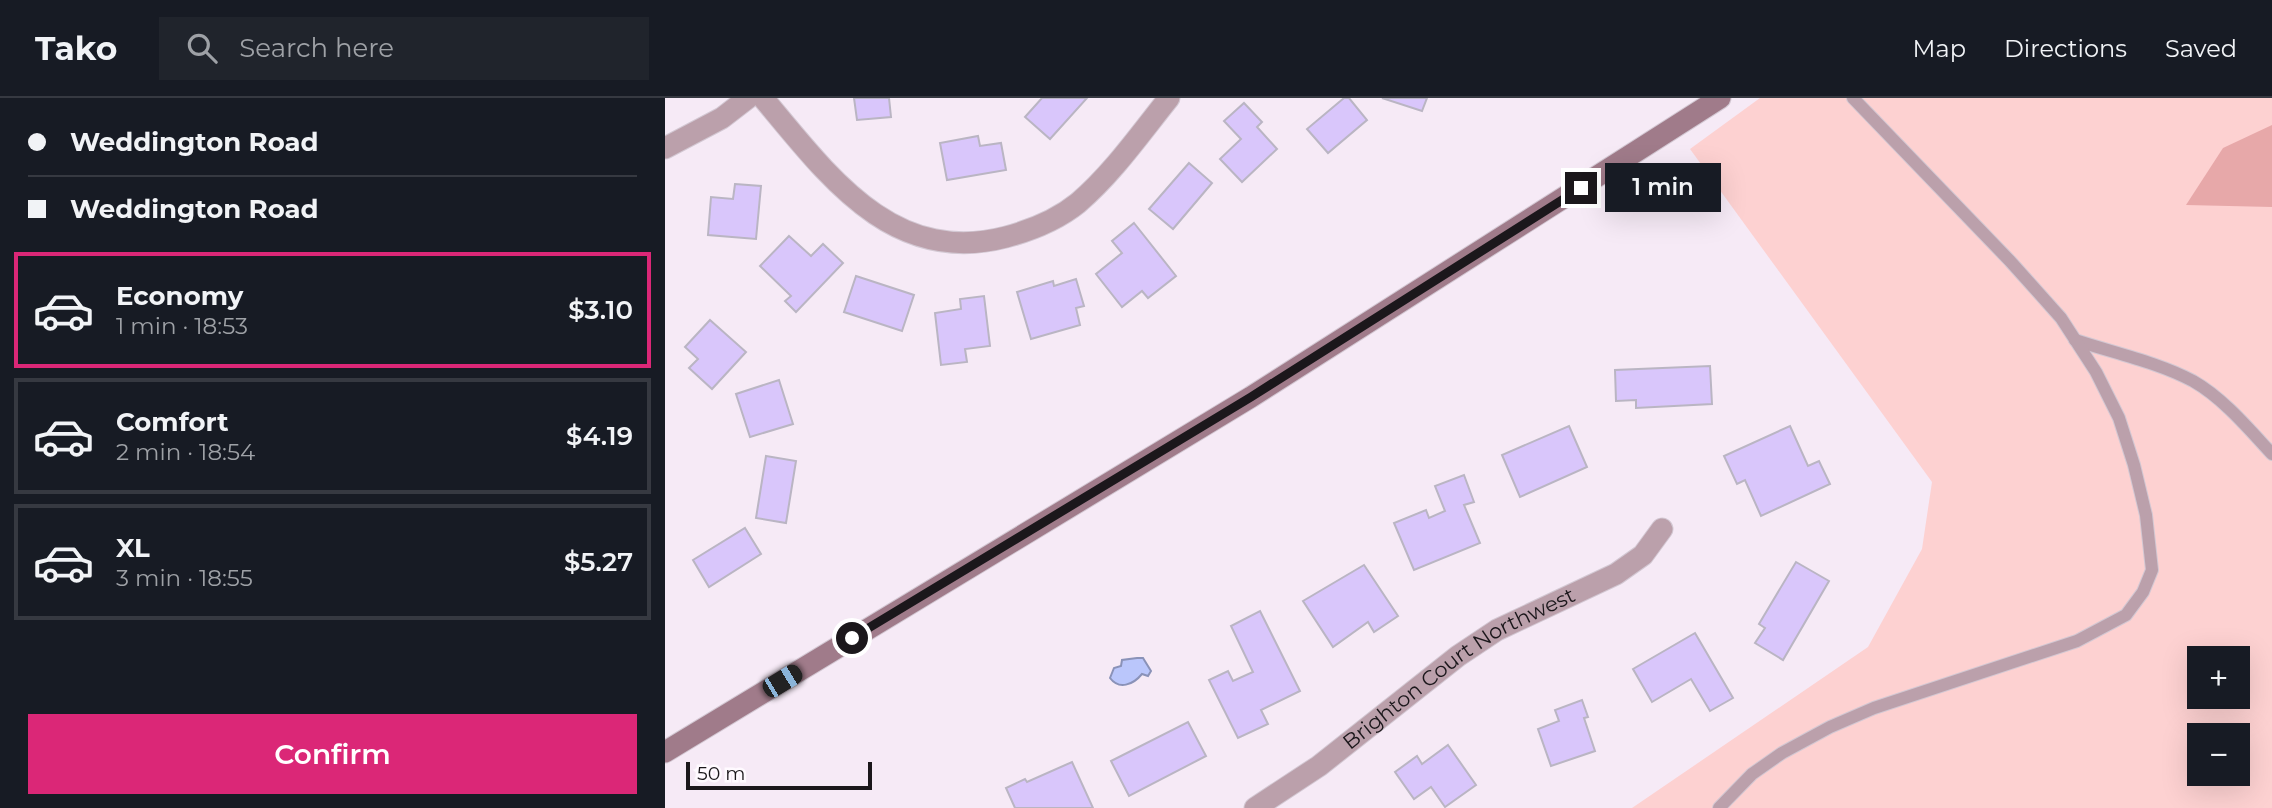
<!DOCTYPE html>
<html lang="en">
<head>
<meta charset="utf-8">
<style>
	:root { --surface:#171b24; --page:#20242c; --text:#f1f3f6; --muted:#9ea1a6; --line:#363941; --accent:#db2777 }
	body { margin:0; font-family:Montserrat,sans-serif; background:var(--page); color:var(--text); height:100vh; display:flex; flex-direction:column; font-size:26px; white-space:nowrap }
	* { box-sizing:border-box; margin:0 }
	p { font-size:23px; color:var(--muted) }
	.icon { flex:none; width:38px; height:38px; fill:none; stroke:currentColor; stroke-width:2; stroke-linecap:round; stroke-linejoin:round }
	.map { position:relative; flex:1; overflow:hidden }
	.drawer { display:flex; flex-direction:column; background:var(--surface); width:665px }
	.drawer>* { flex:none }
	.guide { display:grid; align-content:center; height:154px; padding:0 28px; background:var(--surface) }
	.tools { position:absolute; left:1522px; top:548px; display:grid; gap:14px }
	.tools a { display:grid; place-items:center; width:63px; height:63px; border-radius:0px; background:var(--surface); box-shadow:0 7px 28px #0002; font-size:35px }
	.scale { position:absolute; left:21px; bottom:18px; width:186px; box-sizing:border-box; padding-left:7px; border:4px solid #1b171b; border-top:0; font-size:19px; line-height:24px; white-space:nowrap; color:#1b171b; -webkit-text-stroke:5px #fffaff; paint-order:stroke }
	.end { position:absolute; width:32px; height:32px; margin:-16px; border:9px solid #1b171b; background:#fff; box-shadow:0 0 0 4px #fff }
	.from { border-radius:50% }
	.bubble { position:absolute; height:49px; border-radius:0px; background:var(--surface); box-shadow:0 7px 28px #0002; font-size:23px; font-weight:600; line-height:49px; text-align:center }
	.car { position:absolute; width:21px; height:42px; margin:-21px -10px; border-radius:9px; box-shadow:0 0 5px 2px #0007; background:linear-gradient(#222 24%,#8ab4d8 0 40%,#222 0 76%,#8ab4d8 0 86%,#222 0) }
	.guide b { display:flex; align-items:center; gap:24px; height:66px; font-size:26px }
	.guide b+b { border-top:2px solid var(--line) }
	.guide i { width:18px; height:18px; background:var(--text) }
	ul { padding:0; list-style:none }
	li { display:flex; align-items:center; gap:21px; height:116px; margin:0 14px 10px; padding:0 14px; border:4px solid var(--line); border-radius:0px }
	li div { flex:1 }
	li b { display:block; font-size:26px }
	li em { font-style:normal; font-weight:600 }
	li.active { border-color:var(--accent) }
	li>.icon { width:63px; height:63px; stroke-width:1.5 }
	.primary-button { display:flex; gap:14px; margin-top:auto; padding:14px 28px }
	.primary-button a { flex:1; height:80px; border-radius:0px; background:var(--accent); color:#fff; font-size:28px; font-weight:600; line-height:80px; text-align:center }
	header { display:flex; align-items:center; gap:42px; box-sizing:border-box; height:98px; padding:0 35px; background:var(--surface); border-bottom:2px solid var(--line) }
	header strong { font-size:33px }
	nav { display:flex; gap:38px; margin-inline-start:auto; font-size:24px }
	.search { width:490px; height:63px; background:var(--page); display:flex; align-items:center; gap:18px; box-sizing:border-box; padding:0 24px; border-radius:0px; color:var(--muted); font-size:26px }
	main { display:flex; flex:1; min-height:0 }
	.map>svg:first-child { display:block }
	.green { fill:#fdd1d1; fill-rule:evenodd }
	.forest { fill:#e7a8a9 }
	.water { fill:#bac6fb; stroke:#8a92b8; stroke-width:2 }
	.building { fill:#d9c6fb; stroke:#bab5c3; stroke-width:2 }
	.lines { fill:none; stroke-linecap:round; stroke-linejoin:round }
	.service-casing { stroke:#d3c8d3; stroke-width:14 }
	.minor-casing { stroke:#d3c8d3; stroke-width:23 }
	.secondary-casing { stroke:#d3c8d3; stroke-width:23 }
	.service { stroke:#bba0ab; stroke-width:12 }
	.minor { stroke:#bba0ab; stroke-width:21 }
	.secondary { stroke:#a07b8a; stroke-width:21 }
	.route { stroke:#1b171b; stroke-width:9 }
	.labels { text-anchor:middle; stroke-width:5; stroke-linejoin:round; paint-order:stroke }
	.street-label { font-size:21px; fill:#1b171b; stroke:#fffaff }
</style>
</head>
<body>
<header>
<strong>Tako</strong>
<div class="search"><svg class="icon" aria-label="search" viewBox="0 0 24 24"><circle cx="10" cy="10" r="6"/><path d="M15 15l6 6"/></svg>Search here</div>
<nav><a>Map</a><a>Directions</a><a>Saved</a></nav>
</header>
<main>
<section class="drawer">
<div class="guide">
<b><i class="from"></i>Weddington Road</b>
<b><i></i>Weddington Road</b>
</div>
<ul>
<li class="active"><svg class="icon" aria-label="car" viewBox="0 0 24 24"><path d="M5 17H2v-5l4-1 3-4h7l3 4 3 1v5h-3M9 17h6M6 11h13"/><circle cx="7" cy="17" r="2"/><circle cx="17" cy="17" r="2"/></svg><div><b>Economy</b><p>1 min · 18:53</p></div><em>$3.10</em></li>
<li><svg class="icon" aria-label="car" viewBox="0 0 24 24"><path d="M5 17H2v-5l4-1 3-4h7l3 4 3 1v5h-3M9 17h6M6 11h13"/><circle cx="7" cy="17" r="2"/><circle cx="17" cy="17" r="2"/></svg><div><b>Comfort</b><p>2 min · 18:54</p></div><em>$4.19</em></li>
<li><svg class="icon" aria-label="car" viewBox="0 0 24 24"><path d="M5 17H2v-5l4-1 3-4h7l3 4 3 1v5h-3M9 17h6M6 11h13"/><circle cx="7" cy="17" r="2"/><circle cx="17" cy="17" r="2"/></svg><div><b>XL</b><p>3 min · 18:55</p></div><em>$5.27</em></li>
</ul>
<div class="primary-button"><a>Confirm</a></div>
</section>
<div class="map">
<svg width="1607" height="710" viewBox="0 0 1607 710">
	<rect width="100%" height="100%" fill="#f6eaf6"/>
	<path class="green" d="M 1095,0 L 1607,0 L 1607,710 L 967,710 L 1203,549 L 1257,451 L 1267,384 L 1025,51 ZM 1535,560 L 1573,560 L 1573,598 L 1535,598 ZM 1535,637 L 1573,637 L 1573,676 L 1535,676 Z"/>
	<path class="forest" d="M 1607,27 L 1607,109 L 1521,107 L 1558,50 Z"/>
	<path class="water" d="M 472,560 L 478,560 L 486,573 L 483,578 L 477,576 C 468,587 454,592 445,580 L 449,570 L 456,568 L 457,562 Z"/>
	<g class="building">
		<path d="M 189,0 L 224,0 L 226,19 L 192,22 Z"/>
		<path d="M 377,0 L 422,0 L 385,41 L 360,19 Z"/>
		<path d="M 679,0 L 684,0 L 702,22 L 663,55 L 642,31 Z"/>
		<path d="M 717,0 L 762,0 L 757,13 Z"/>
		<path d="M 579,5 L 597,24 L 592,29 L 612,51 L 577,84 L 555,61 L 576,41 L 559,23 Z"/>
		<path d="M 313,38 L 315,48 L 336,45 L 341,72 L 282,82 L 275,45 Z"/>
		<path d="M 524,65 L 547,85 L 508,131 L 484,111 Z"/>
		<path d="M 70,86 L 96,88 L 91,141 L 43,137 L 46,99 L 68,101 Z"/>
		<path d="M 469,125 L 511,178 L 483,200 L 477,193 L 457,209 L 431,176 L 457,155 L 447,143 Z"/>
		<path d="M 124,138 L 146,158 L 158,146 L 178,165 L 131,214 L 120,203 L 126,198 L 95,168 Z"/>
		<path d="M 191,178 L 249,197 L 237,233 L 179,214 Z"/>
		<path d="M 411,181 L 419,208 L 411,210 L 415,227 L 366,241 L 352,194 L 388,183 L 389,188 Z"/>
		<path d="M 319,198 L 325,248 L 300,251 L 302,264 L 276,267 L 270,215 L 296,211 L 295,201 Z"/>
		<path d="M 45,222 L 81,254 L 47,291 L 24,270 L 33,261 L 20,249 Z"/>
		<path d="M 1045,268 L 1047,306 L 971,310 L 971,302 L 951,303 L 950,272 Z"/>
		<path d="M 114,282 L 128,326 L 85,339 L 71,296 Z"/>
		<path d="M 904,328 L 922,369 L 855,399 L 837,357 Z"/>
		<path d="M 1125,328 L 1143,368 L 1154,363 L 1165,386 L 1096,418 L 1080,382 L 1072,386 L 1059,358 Z"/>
		<path d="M 101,358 L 131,363 L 121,425 L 91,420 Z"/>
		<path d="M 799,377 L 809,404 L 799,407 L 815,445 L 749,472 L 729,425 L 761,412 L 764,420 L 780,413 L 770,388 Z"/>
		<path d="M 80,430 L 96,456 L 44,489 L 28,462 Z"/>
		<path d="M 1131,464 L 1164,483 L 1118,562 L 1090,545 L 1100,530 L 1094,526 Z"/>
		<path d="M 699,467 L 733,518 L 709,534 L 703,524 L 668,549 L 638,503 Z"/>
		<path d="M 595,513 L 635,593 L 596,612 L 603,626 L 573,640 L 544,582 L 563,573 L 568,583 L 588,574 L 566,528 Z"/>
		<path d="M 1030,535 L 1068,600 L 1045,613 L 1026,581 L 987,604 L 968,571 Z"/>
		<path d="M 917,602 L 923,619 L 919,620 L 930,653 L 886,668 L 873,631 L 894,623 L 890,612 Z"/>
		<path d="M 523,624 L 541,658 L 464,698 L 446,663 Z"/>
		<path d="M 783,647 L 811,687 L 780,709 L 766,689 L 749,701 L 730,674 L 752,658 L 757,666 Z"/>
		<path d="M 407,664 L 428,710 L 350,710 L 341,690 L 360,681 L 362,684 Z"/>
	</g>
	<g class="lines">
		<defs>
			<g id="service">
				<path d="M 1410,242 C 1449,255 1492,264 1528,283 C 1558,300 1584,331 1607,356"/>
				<path d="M 1054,710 L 1087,676 L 1117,655 L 1165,629 L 1209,610 L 1412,543 L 1461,517 L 1478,494 L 1487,472 L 1481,417 L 1469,367 L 1454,320 L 1431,274 L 1396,220 L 1345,163 L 1188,0"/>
			</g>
			<g id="minor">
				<path d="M 98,0 C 162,76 227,169 341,139 C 367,132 392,122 413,105 C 448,75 475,36 504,0"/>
				<path d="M 0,50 L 57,20 L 83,0"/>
				<path id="s1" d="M 590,710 L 654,668 L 793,558 L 832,532 L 951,476 L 978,457 L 997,431"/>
			</g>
			<path id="secondary" d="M 0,654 L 586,299 L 1055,0"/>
		</defs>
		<use href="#service" class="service-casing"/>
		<use href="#minor" class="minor-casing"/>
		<use href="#secondary" class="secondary-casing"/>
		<use href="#service" class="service"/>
		<use href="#minor" class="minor"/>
		<use href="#secondary" class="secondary"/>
	</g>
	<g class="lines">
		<path class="route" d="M 187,540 L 586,299 L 916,90"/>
	</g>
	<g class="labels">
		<g class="street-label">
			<text dy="7" stroke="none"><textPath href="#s1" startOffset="248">Brighton Court Northwest</textPath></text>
		</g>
	</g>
</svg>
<div class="tools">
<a>+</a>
<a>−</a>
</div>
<div class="scale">50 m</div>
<i class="end from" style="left:187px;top:540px"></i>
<i class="end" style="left:916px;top:90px"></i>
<div class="bubble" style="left:940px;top:65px;width:116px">1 min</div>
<i class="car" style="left:117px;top:583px;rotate:59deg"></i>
</div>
</main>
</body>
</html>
